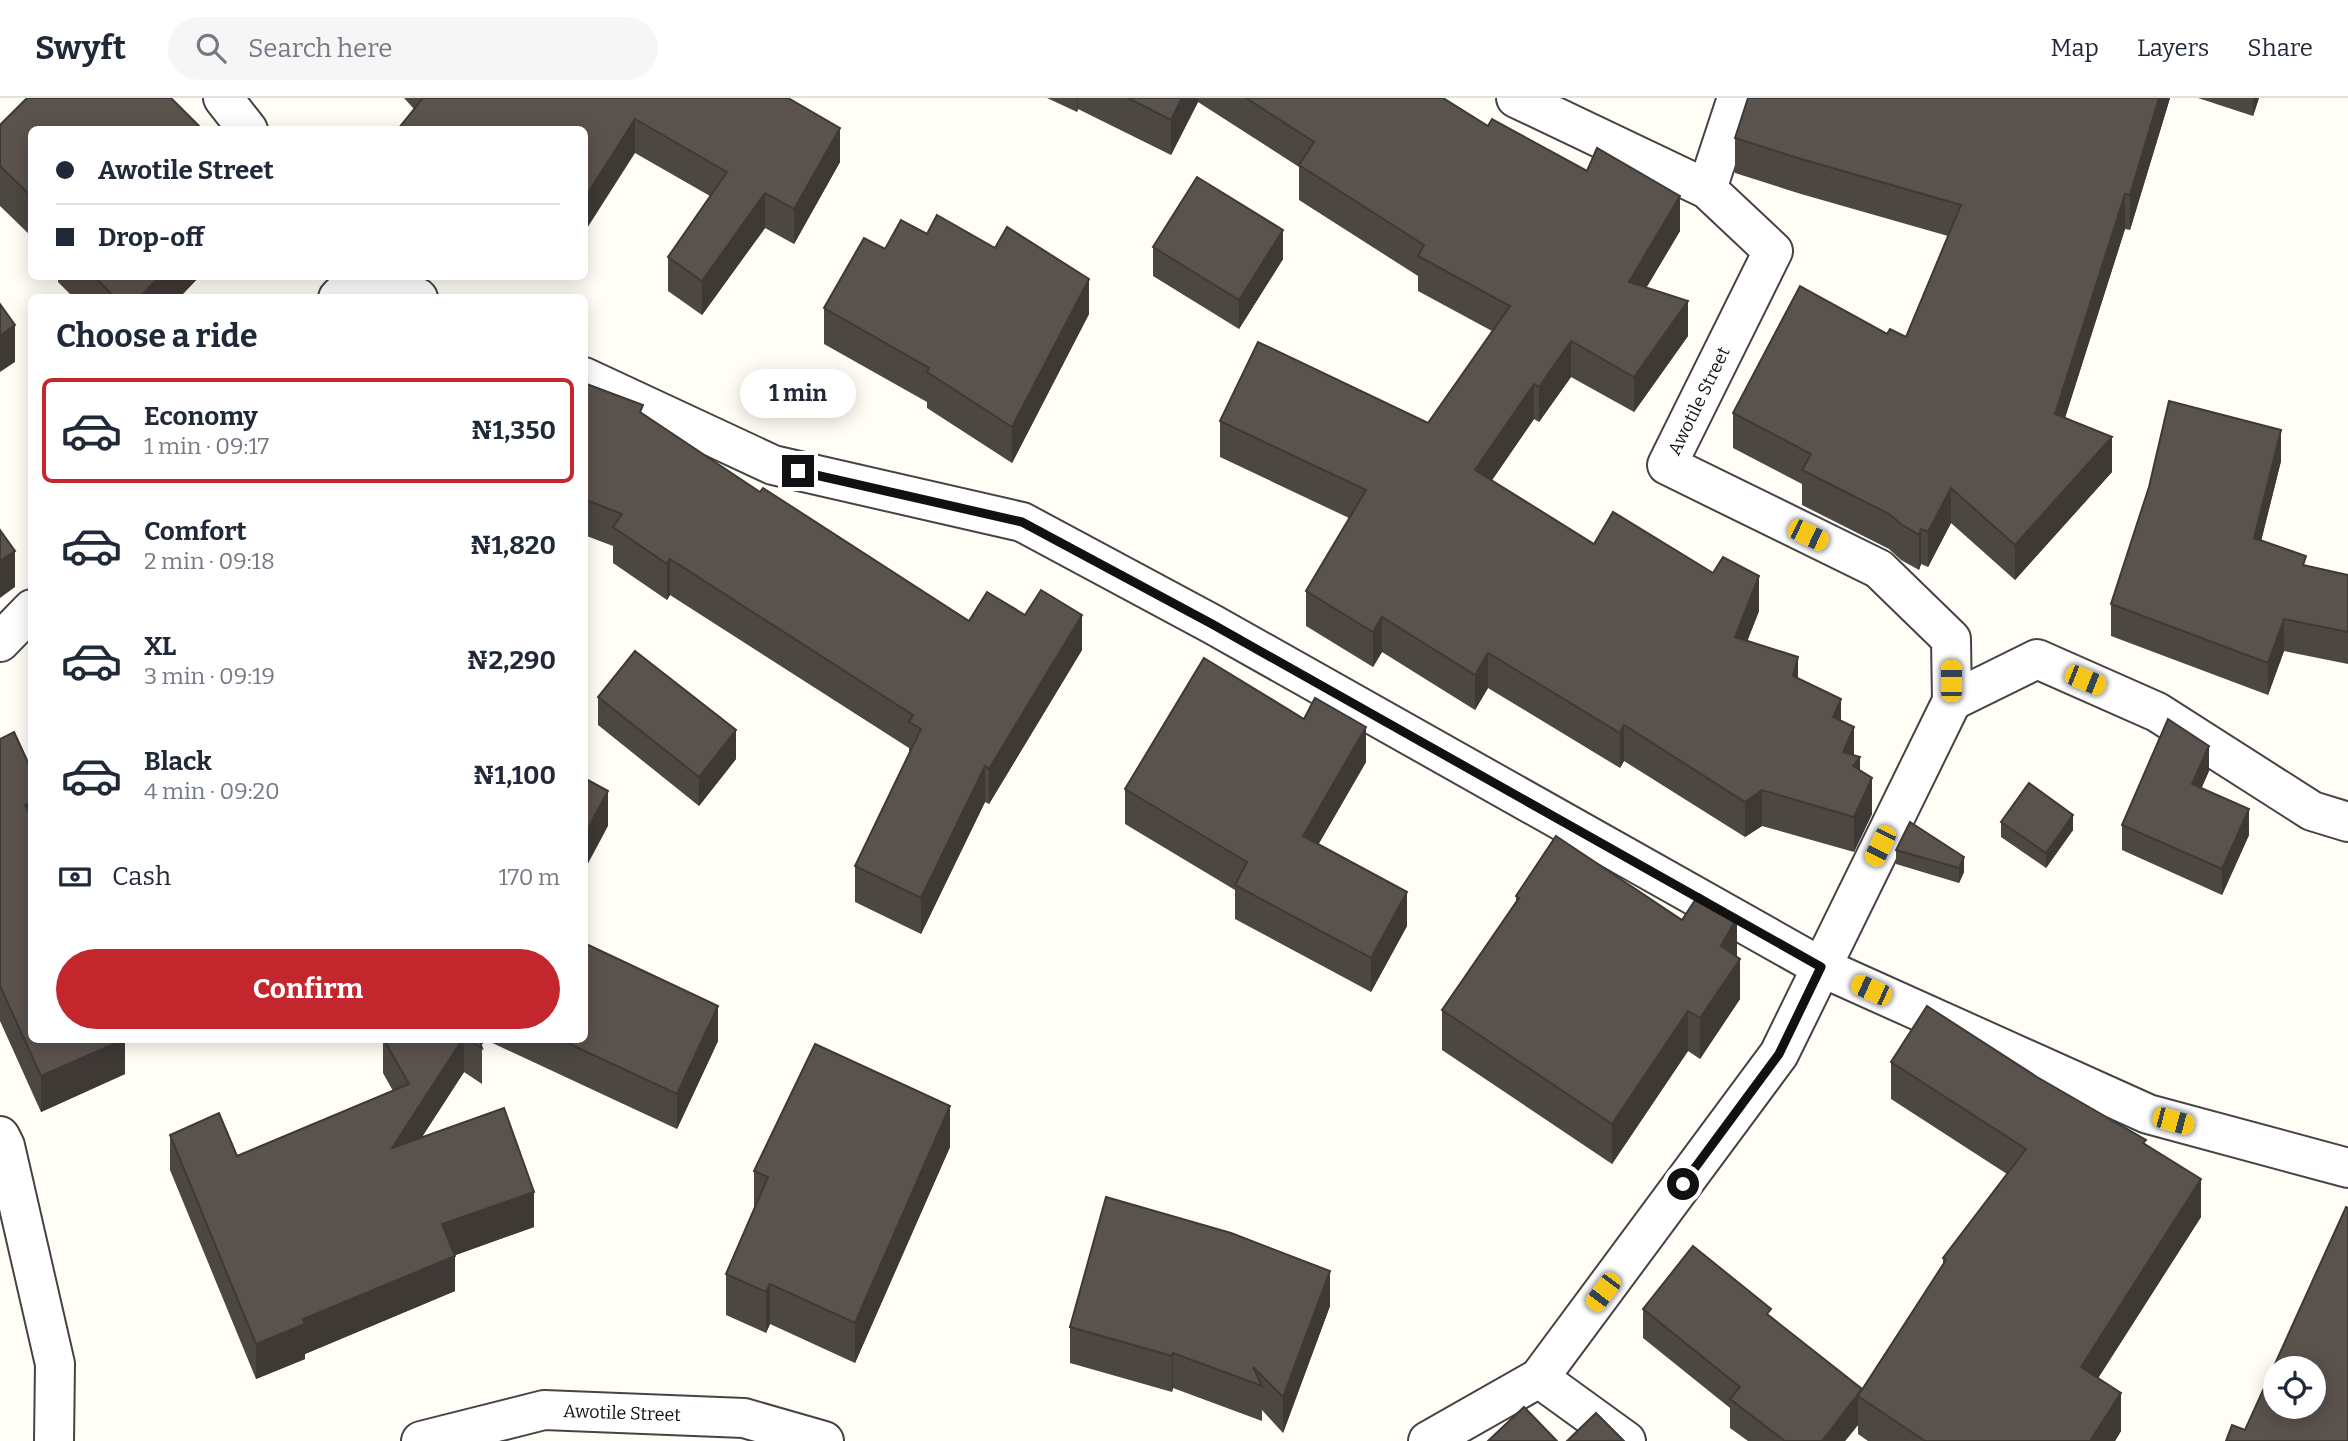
<!DOCTYPE html>
<html lang="en">
<head>
<meta charset="utf-8">
<style>
	:root { --surface:#fff; --page:#f6f6f7; --text:#1f2937; --muted:#747a83; --line:#e0e1e3; --accent:#c4262e }
	body { margin:0; font-family:Bitter,serif; background:var(--page); color:var(--text); height:100vh; display:flex; flex-direction:column; font-size:26px; white-space:nowrap }
	* { box-sizing:border-box; margin:0 }
	p { font-size:23px; color:var(--muted) }
	.icon { flex:none; width:38px; height:38px; fill:none; stroke:currentColor; stroke-width:2; stroke-linecap:round; stroke-linejoin:round }
	.map { position:relative; flex:1; overflow:hidden }
	.sheet { position:absolute; left:28px; top:196px; width:560px; height:749px; display:flex; flex-direction:column; background:var(--surface); border-radius:10px; box-shadow:0 4px 18px #0003 }
	.sheet>* { flex:none }
	.guide { position:absolute; left:28px; top:28px; width:560px; height:154px; border-radius:10px; box-shadow:0 4px 18px #0003; display:grid; align-content:center; height:154px; padding:0 28px; background:var(--surface) }
	.buttons { position:absolute; left:2263px; top:1258px; display:grid; gap:14px }
	.buttons a { display:grid; place-items:center; width:63px; height:63px; border-radius:50%; background:var(--surface); box-shadow:0 4px 18px #0003; font-size:35px }
	.end { position:absolute; width:32px; height:32px; margin:-16px; border:9px solid #111; background:#fff; box-shadow:0 0 0 4px #fff }
	.from { border-radius:50% }
	.bubble { position:absolute; height:49px; border-radius:24px; background:var(--surface); box-shadow:0 4px 18px #0003; font-size:23px; font-weight:700; line-height:49px; text-align:center }
	.car { position:absolute; width:21px; height:42px; margin:-21px -10px; border-radius:9px; box-shadow:0 0 5px 2px #0007; background:linear-gradient(#f5c518 24%,#345 0 40%,#f5c518 0 76%,#345 0 86%,#f5c518 0) }
	.guide b { display:flex; align-items:center; gap:24px; height:66px; font-size:26px }
	.guide b+b { border-top:2px solid var(--line) }
	.guide i { width:18px; height:18px; background:var(--text) }
	ul { padding:0; list-style:none }
	li { display:flex; align-items:center; gap:21px; height:105px; margin:0 14px 10px; padding:0 14px; border:4px solid transparent; border-radius:10px }
	li div { flex:1 }
	li b { display:block; font-size:26px }
	li em { font-style:normal; font-weight:700 }
	li.current { border-color:var(--accent) }
	li>.icon { width:63px; height:63px; stroke-width:1.5 }
	h2 { padding:0 28px; font-size:32px; line-height:84px }
	.pay { display:flex; align-items:center; gap:18px; height:77px; padding:0 28px; font-size:26px }
	.pay p { margin-inline-start:auto }
	.button { display:flex; gap:14px; margin-top:auto; padding:14px 28px }
	.button a { flex:1; height:80px; border-radius:42px; background:var(--accent); color:#fff; font-size:28px; font-weight:700; line-height:80px; text-align:center }
	header { display:flex; align-items:center; gap:42px; box-sizing:border-box; height:98px; padding:0 35px; background:var(--surface); border-bottom:2px solid var(--line) }
	header strong { font-size:33px }
	nav { display:flex; gap:38px; margin-inline-start:auto; font-size:24px }
	.search { width:490px; height:63px; background:var(--page); display:flex; align-items:center; gap:18px; box-sizing:border-box; padding:0 24px; border-radius:38px; color:var(--muted); font-size:26px }
	.map>svg:first-child { display:block }
	.lines { fill:none; stroke-linecap:round; stroke-linejoin:round }
	.minor-casing { stroke:#444; stroke-width:42 }
	.minor { stroke:#fff; stroke-width:38 }
	.wall { fill:#4d4742 }
	.shaded-wall { fill:#3f3936 }
	.building { fill:#5a524d; stroke:#3f3936; stroke-width:2; fill-rule:evenodd }
	.route { stroke:#111; stroke-width:9 }
	.labels { text-anchor:middle; stroke-width:7; stroke-linejoin:round; paint-order:stroke }
	.street-label { font-size:18px; fill:#111; stroke:#fff }
</style>
</head>
<body>
<header>
<strong>Swyft</strong>
<div class="search"><svg class="icon" aria-label="search" viewBox="0 0 24 24"><circle cx="10" cy="10" r="6"/><path d="M15 15l6 6"/></svg>Search here</div>
<nav><a>Map</a><a>Layers</a><a>Share</a></nav>
</header>
<div class="map">
<svg width="2348" height="1343" viewBox="0 0 2348 1343">
	<rect width="100%" height="100%" fill="#fffdf5"/>
	<g class="lines">
		<defs>
			<g id="minor">
				<path d="M 223,0 L 248,32"/>
				<path d="M 1707,91 L 1737,0"/>
				<path d="M 375,178 L 418,200"/>
				<path d="M 338,200 L 359,178"/>
				<path d="M 584,279 L 773,367 L 1022,424 L 1212,526 L 1821,869 L 2148,1016 L 2348,1070"/>
				<path d="M 0,544 L 32,511"/>
				<path d="M 1952,603 L 2037,561 L 2157,614 L 2312,713 L 2348,724"/>
				<path d="M 0,1038 L 5,1048 L 55,1266 L 54,1343"/>
				<path d="M 1539,1280 L 1626,1343"/>
				<path d="M 421,1343 L 544,1312 L 744,1320 L 824,1343"/>
				<path d="M 1428,1343 L 1539,1280 L 1779,956 L 1952,603 L 1951,541 L 1879,471 L 1667,367 L 1773,153 L 1707,91 L 1516,0"/>
			</g>
		</defs>
		<use href="#minor" class="minor-casing"/>
		<use href="#minor" class="minor"/>
	</g>
	<g class="wall">
		<path d="M 173,0 L 32,32 L 32,139 L 0,108 L 0,27 Z"/>
		<path d="M 404,0 L 788,0 L 840,64 L 794,146 L 765,130 L 702,217 L 668,193 L 668,159 L 710,98 L 635,55 L 584,32 L 399,32 L 414,11 Z"/>
		<path d="M 1047,0 L 1443,0 L 1488,28 L 1680,133 L 1646,190 L 1688,238 L 1634,314 L 1571,279 L 1539,324 L 1534,321 L 1492,382 L 1594,446 L 1759,513 L 1747,543 L 1798,581 L 1841,623 L 1854,657 L 1872,716 L 1854,754 L 1762,728 L 1745,739 L 1624,663 L 1620,670 L 1488,590 L 1475,612 L 1382,554 L 1373,569 L 1306,528 L 1306,493 L 1349,420 L 1220,359 L 1220,323 L 1428,325 L 1492,233 L 1418,193 L 1418,178 L 1299,102 L 1299,69 L 1198,4 L 1171,57 L 1078,11 L 1077,14 Z"/>
		<path d="M 2170,0 L 2130,132 L 2125,131 L 2065,320 L 2112,374 L 2015,482 L 1951,425 L 1928,469 L 1921,466 L 1919,472 L 1901,462 L 1889,451 L 1802,407 L 1802,386 L 1733,350 L 1733,315 L 1887,236 L 1906,239 L 1948,138 L 1801,96 L 1735,75 L 1735,40 Z"/>
		<path d="M 2198,0 L 2259,0 L 2253,18 Z"/>
		<path d="M 927,136 L 1089,216 L 1012,365 L 927,310 L 927,304 L 824,246 L 824,210 L 885,151 Z"/>
		<path d="M 1153,149 L 1283,161 L 1239,231 L 1153,178 Z"/>
		<path d="M 58,178 L 200,178 L 179,200 L 74,200 L 58,184 Z"/>
		<path d="M 584,285 L 643,316 L 760,394 L 969,523 L 1082,552 L 989,706 L 985,704 L 921,836 L 855,804 L 855,768 L 909,656 L 909,650 L 670,497 L 667,502 L 613,465 L 613,448 L 584,437 Z"/>
		<path d="M 2281,363 L 2261,442 L 2306,468 L 2348,477 L 2348,566 L 2284,553 L 2268,597 L 2111,538 L 2111,506 Z"/>
		<path d="M 598,599 L 736,661 L 699,708 L 598,627 Z"/>
		<path d="M 1304,621 L 1366,664 L 1318,747 L 1407,828 L 1371,894 L 1235,821 L 1235,792 L 1125,726 L 1125,691 Z"/>
		<path d="M 0,641 L 32,942 L 125,942 L 125,976 L 41,1014 L 0,923 Z"/>
		<path d="M 2209,673 L 2201,691 L 2249,737 L 2222,797 L 2122,752 L 2122,727 Z"/>
		<path d="M 1910,724 L 1964,774 L 1959,785 L 1896,766 L 1896,752 Z"/>
		<path d="M 2001,724 L 2073,732 L 2046,770 L 2001,739 Z"/>
		<path d="M 1516,798 L 1737,859 L 1740,901 L 1700,961 L 1688,953 L 1612,1066 L 1442,952 L 1442,912 L 1516,803 Z"/>
		<path d="M 383,942 L 485,942 L 481,948 L 482,950 L 482,986 L 464,974 L 422,1039 L 534,1129 L 455,1157 L 455,1193 L 305,1256 L 305,1261 L 256,1281 L 170,1072 L 170,1037 L 237,1058 L 393,993 L 383,975 Z"/>
		<path d="M 486,942 L 584,942 L 718,943 L 677,1031 Z"/>
		<path d="M 1891,964 L 2037,979 L 2146,1046 L 2201,1119 L 2098,1280 L 2121,1333 L 2115,1343 L 1868,1343 L 1858,1336 L 1858,1327 L 1845,1343 L 1748,1343 L 1730,1330 L 1730,1310 L 1643,1240 L 1643,1211 L 1771,1220 L 1862,1291 L 1943,1166 L 1943,1160 L 2007,1076 L 1891,1001 Z"/>
		<path d="M 950,1049 L 855,1265 L 770,1226 L 766,1235 L 726,1217 L 726,1176 L 754,1111 L 754,1073 Z"/>
		<path d="M 1330,1208 L 1283,1335 L 1262,1312 L 1262,1323 L 1173,1290 L 1172,1294 L 1070,1265 L 1070,1229 Z"/>
	</g>
	<g class="shaded-wall">
		<path d="M 1077,0 L 1078,0 L 1078,11 L 1077,14 Z"/>
		<path d="M 1182,0 L 1198,0 L 1198,4 L 1171,57 L 1171,22 Z"/>
		<path d="M 2159,0 L 2170,0 L 2130,132 L 2130,97 Z"/>
		<path d="M 2253,0 L 2259,0 L 2253,18 Z"/>
		<path d="M 635,21 L 635,55 L 584,135 L 584,101 Z"/>
		<path d="M 840,30 L 840,64 L 794,146 L 794,111 Z"/>
		<path d="M 765,95 L 765,130 L 702,217 L 702,183 Z"/>
		<path d="M 2125,96 L 2125,131 L 2055,351 L 2055,316 Z"/>
		<path d="M 1680,98 L 1680,133 L 1629,219 L 1629,184 Z"/>
		<path d="M 1283,132 L 1283,161 L 1239,231 L 1239,202 Z"/>
		<path d="M 160,178 L 200,178 L 179,200 L 139,200 Z"/>
		<path d="M 1089,181 L 1089,216 L 1012,365 L 1012,329 Z"/>
		<path d="M 1688,203 L 1688,238 L 1634,314 L 1634,279 Z"/>
		<path d="M 15,227 L 15,264 L 0,274 L 0,238 Z"/>
		<path d="M 1571,243 L 1571,279 L 1539,324 L 1539,289 Z"/>
		<path d="M 1534,286 L 1534,321 L 1475,407 L 1475,372 Z"/>
		<path d="M 2281,332 L 2281,363 L 2254,472 L 2254,440 Z"/>
		<path d="M 2112,339 L 2112,374 L 2015,482 L 2015,447 Z"/>
		<path d="M 1951,390 L 1951,425 L 1928,469 L 1928,434 Z"/>
		<path d="M 1921,431 L 1921,466 L 1919,472 L 1919,437 Z"/>
		<path d="M 15,453 L 15,489 L 0,500 L 0,463 Z"/>
		<path d="M 670,461 L 670,497 L 667,502 L 667,466 Z"/>
		<path d="M 1759,478 L 1759,513 L 1735,575 L 1735,539 Z"/>
		<path d="M 1082,517 L 1082,552 L 989,706 L 989,671 Z"/>
		<path d="M 1382,519 L 1382,554 L 1373,569 L 1373,534 Z"/>
		<path d="M 2284,521 L 2284,553 L 2268,597 L 2268,565 Z"/>
		<path d="M 1488,555 L 1488,590 L 1475,612 L 1475,577 Z"/>
		<path d="M 1798,559 L 1798,594 L 1793,578 Z"/>
		<path d="M 1841,601 L 1841,636 L 1833,619 Z"/>
		<path d="M 1624,627 L 1624,663 L 1620,670 L 1620,635 Z"/>
		<path d="M 1366,629 L 1366,664 L 1303,773 L 1303,738 Z"/>
		<path d="M 1854,629 L 1854,665 L 1843,654 Z"/>
		<path d="M 736,632 L 736,661 L 699,708 L 699,679 Z"/>
		<path d="M 2209,648 L 2209,673 L 2192,712 L 2192,686 Z"/>
		<path d="M 1860,659 L 1860,694 L 1853,668 Z"/>
		<path d="M 985,668 L 985,704 L 921,836 L 921,800 Z"/>
		<path d="M 1872,680 L 1872,716 L 1854,754 L 1854,719 Z"/>
		<path d="M 1762,692 L 1762,728 L 1745,739 L 1745,704 Z"/>
		<path d="M 608,693 L 608,728 L 584,773 L 584,738 Z"/>
		<path d="M 32,704 L 32,739 L 25,707 Z"/>
		<path d="M 2249,711 L 2249,737 L 2222,797 L 2222,771 Z"/>
		<path d="M 2073,717 L 2073,732 L 2046,770 L 2046,755 Z"/>
		<path d="M 1964,759 L 1964,774 L 1959,785 L 1959,770 Z"/>
		<path d="M 1407,794 L 1407,828 L 1371,894 L 1371,860 Z"/>
		<path d="M 1737,820 L 1737,860 L 1721,848 Z"/>
		<path d="M 1740,861 L 1740,901 L 1700,961 L 1700,920 Z"/>
		<path d="M 718,908 L 718,943 L 677,1031 L 677,996 Z"/>
		<path d="M 1688,913 L 1688,953 L 1612,1066 L 1612,1026 Z"/>
		<path d="M 123,942 L 125,942 L 125,976 L 41,1014 L 41,978 Z"/>
		<path d="M 462,942 L 464,942 L 464,974 L 392,1085 L 392,1050 Z"/>
		<path d="M 473,942 L 485,942 L 480,949 Z"/>
		<path d="M 950,1008 L 950,1049 L 855,1265 L 855,1225 Z"/>
		<path d="M 2201,1081 L 2201,1119 L 2081,1307 L 2081,1269 Z"/>
		<path d="M 534,1094 L 534,1129 L 442,1162 L 442,1126 Z"/>
		<path d="M 455,1158 L 455,1193 L 305,1256 L 305,1261 L 256,1281 L 256,1246 L 303,1221 Z"/>
		<path d="M 1330,1173 L 1330,1208 L 1283,1335 L 1283,1299 Z"/>
		<path d="M 770,1186 L 770,1226 L 766,1235 L 766,1194 Z"/>
		<path d="M 1173,1255 L 1173,1290 L 1172,1294 L 1172,1258 Z"/>
		<path d="M 2121,1295 L 2121,1333 L 2115,1343 L 2090,1343 Z"/>
		<path d="M 1858,1298 L 1858,1327 L 1845,1343 L 1822,1343 Z"/>
	</g>
	<g class="building">
		<path d="M 27,0 L 171,0 L 203,32 L 32,32 L 32,99 L 0,68 L 0,27 Z"/>
		<path d="M 423,0 L 788,0 L 840,30 L 794,111 L 765,95 L 702,183 L 668,159 L 727,74 L 635,21 L 584,101 L 584,32 L 400,32 L 399,30 Z"/>
		<path d="M 1128,0 L 1182,0 L 1171,22 Z"/>
		<path d="M 1246,0 L 1443,0 L 1488,28 L 1492,21 L 1587,73 L 1597,50 L 1680,98 L 1629,184 L 1688,203 L 1634,279 L 1571,243 L 1539,289 L 1534,286 L 1475,372 L 1594,446 L 1613,414 L 1713,475 L 1723,459 L 1759,478 L 1735,539 L 1798,559 L 1793,578 L 1841,601 L 1833,619 L 1854,629 L 1843,654 L 1860,659 L 1853,668 L 1872,680 L 1854,719 L 1762,692 L 1745,704 L 1624,627 L 1620,635 L 1488,555 L 1475,577 L 1382,519 L 1373,534 L 1306,493 L 1366,392 L 1220,323 L 1258,244 L 1428,325 L 1510,208 L 1418,158 L 1424,147 L 1299,67 L 1314,44 Z"/>
		<path d="M 1748,0 L 2159,0 L 2130,97 L 2125,96 L 2055,316 L 2112,339 L 2015,447 L 1951,390 L 1928,434 L 1921,431 L 1919,437 L 1901,426 L 1889,416 L 1802,372 L 1811,356 L 1733,315 L 1800,188 L 1887,236 L 1890,231 L 1906,239 L 1961,107 L 1801,61 L 1735,40 Z"/>
		<path d="M 1197,79 L 1283,132 L 1239,202 L 1153,149 Z"/>
		<path d="M 937,117 L 995,150 L 1007,129 L 1089,181 L 1012,329 L 927,274 L 929,270 L 824,210 L 864,140 L 885,151 L 901,122 L 927,136 Z"/>
		<path d="M 94,178 L 160,178 L 139,200 L 115,200 Z"/>
		<path d="M 0,206 L 15,227 L 0,238 Z"/>
		<path d="M 584,285 L 643,307 L 640,314 L 760,394 L 763,390 L 969,523 L 987,494 L 1025,517 L 1041,492 L 1082,517 L 989,671 L 985,668 L 921,800 L 855,768 L 921,631 L 909,624 L 913,617 L 670,461 L 667,466 L 613,429 L 622,416 L 584,401 Z"/>
		<path d="M 2169,303 L 2281,332 L 2254,440 L 2306,458 L 2303,467 L 2348,477 L 2348,534 L 2284,521 L 2268,565 L 2111,506 L 2149,389 Z"/>
		<path d="M 0,432 L 15,453 L 0,463 Z"/>
		<path d="M 635,553 L 736,632 L 699,679 L 598,599 Z"/>
		<path d="M 1204,560 L 1304,621 L 1315,600 L 1366,629 L 1303,738 L 1407,794 L 1371,860 L 1235,787 L 1247,764 L 1125,691 Z"/>
		<path d="M 2168,621 L 2209,648 L 2192,686 L 2249,711 L 2222,771 L 2122,727 Z"/>
		<path d="M 14,634 L 32,673 L 32,704 L 25,707 L 32,720 L 32,942 L 123,942 L 41,978 L 0,888 L 0,641 Z"/>
		<path d="M 584,680 L 608,693 L 584,738 Z"/>
		<path d="M 2029,685 L 2073,717 L 2046,755 L 2001,724 Z"/>
		<path d="M 1910,724 L 1964,759 L 1959,770 L 1896,752 Z"/>
		<path d="M 1556,738 L 1682,822 L 1699,796 L 1737,820 L 1721,848 L 1740,861 L 1700,920 L 1688,913 L 1612,1026 L 1442,912 L 1519,800 L 1516,798 Z"/>
		<path d="M 584,845 L 718,908 L 677,996 L 561,942 L 584,942 Z"/>
		<path d="M 1927,908 L 2037,979 L 2146,1042 L 2143,1045 L 2201,1081 L 2081,1269 L 2121,1295 L 2090,1343 L 1925,1343 L 1858,1298 L 1946,1162 L 1943,1160 L 2026,1051 L 1891,964 Z"/>
		<path d="M 384,942 L 462,942 L 392,1050 L 504,1010 L 534,1094 L 442,1126 L 455,1158 L 303,1221 L 305,1226 L 256,1246 L 170,1037 L 219,1015 L 237,1058 L 409,986 Z"/>
		<path d="M 468,942 L 479,942 L 482,950 Z"/>
		<path d="M 815,946 L 950,1008 L 855,1225 L 770,1186 L 766,1194 L 726,1176 L 768,1079 L 754,1073 Z"/>
		<path d="M 1106,1099 L 1231,1135 L 1330,1173 L 1283,1299 L 1253,1269 L 1262,1288 L 1173,1255 L 1172,1258 L 1070,1229 Z"/>
		<path d="M 2346,1109 L 2348,1110 L 2348,1343 L 2226,1343 L 2232,1327 L 2245,1332 ZM 2275,1270 L 2314,1270 L 2314,1309 L 2275,1309 Z"/>
		<path d="M 1693,1148 L 1771,1211 L 1767,1216 L 1862,1291 L 1822,1343 L 1785,1343 L 1730,1301 L 1740,1289 L 1643,1211 Z"/>
		<path d="M 1524,1309 L 1557,1343 L 1488,1343 Z"/>
		<path d="M 1596,1315 L 1624,1343 L 1567,1343 Z"/>
	</g>
	<g class="lines">
		<path class="route" d="M 798,373 L 1022,424 L 1212,526 L 1821,869 L 1779,956 L 1683,1086"/>
	</g>
	<g class="labels">
		<g class="street-label">
			<text transform="translate(1699 303) rotate(-64)" y="6">Awotile Street</text>
			<text transform="translate(622 1315) rotate(2)" y="6">Awotile Street</text>
		</g>
	</g>
</svg>
<div class="buttons">
<a><svg class="icon" aria-label="locate" viewBox="0 0 24 24"><circle cx="12" cy="12" r="6"/><path d="M12 2v4M12 18v4M2 12h4M18 12h4"/></svg></a>
</div>
<i class="end from" style="left:1683px;top:1086px"></i>
<i class="end" style="left:798px;top:373px"></i>
<div class="bubble" style="left:740px;top:271px;width:116px">1 min</div>
<i class="car" style="left:1808px;top:437px;rotate:116deg"></i>
<i class="car" style="left:2085px;top:582px;rotate:112deg"></i>
<i class="car" style="left:1951px;top:583px;rotate:0deg"></i>
<i class="car" style="left:1880px;top:748px;rotate:206deg"></i>
<i class="car" style="left:1871px;top:892px;rotate:294deg"></i>
<i class="car" style="left:2173px;top:1023px;rotate:105deg"></i>
<i class="car" style="left:1603px;top:1194px;rotate:217deg"></i>
<div class="guide">
<b><i class="from"></i>Awotile Street</b>
<b><i></i>Drop-off</b>
</div>
<section class="sheet">
<h2>Choose a ride</h2>
<ul>
<li class="current"><svg class="icon" aria-label="car" viewBox="0 0 24 24"><path d="M5 17H2v-5l4-1 3-4h7l3 4 3 1v5h-3M9 17h6M6 11h13"/><circle cx="7" cy="17" r="2"/><circle cx="17" cy="17" r="2"/></svg><div><b>Economy</b><p>1 min · 09:17</p></div><em>₦1,350</em></li>
<li><svg class="icon" aria-label="car" viewBox="0 0 24 24"><path d="M5 17H2v-5l4-1 3-4h7l3 4 3 1v5h-3M9 17h6M6 11h13"/><circle cx="7" cy="17" r="2"/><circle cx="17" cy="17" r="2"/></svg><div><b>Comfort</b><p>2 min · 09:18</p></div><em>₦1,820</em></li>
<li><svg class="icon" aria-label="car" viewBox="0 0 24 24"><path d="M5 17H2v-5l4-1 3-4h7l3 4 3 1v5h-3M9 17h6M6 11h13"/><circle cx="7" cy="17" r="2"/><circle cx="17" cy="17" r="2"/></svg><div><b>XL</b><p>3 min · 09:19</p></div><em>₦2,290</em></li>
<li><svg class="icon" aria-label="car" viewBox="0 0 24 24"><path d="M5 17H2v-5l4-1 3-4h7l3 4 3 1v5h-3M9 17h6M6 11h13"/><circle cx="7" cy="17" r="2"/><circle cx="17" cy="17" r="2"/></svg><div><b>Black</b><p>4 min · 09:20</p></div><em>₦1,100</em></li>
</ul>
<div class="pay"><svg class="icon" aria-label="cash" viewBox="0 0 24 24"><path d="M3 7h18v10H3z"/><circle cx="12" cy="12" r="2"/></svg>Cash<p>170 m</p></div>
<div class="button"><a>Confirm</a></div>
</section>
</div>
</body>
</html>
